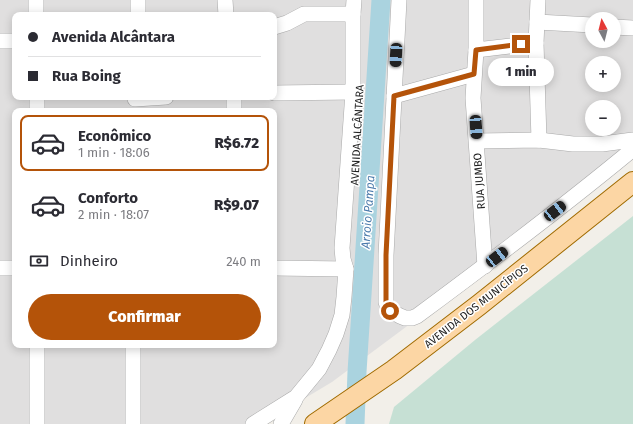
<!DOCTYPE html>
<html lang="pt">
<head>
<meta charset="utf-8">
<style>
	:root { --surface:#fff; --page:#f7f7f7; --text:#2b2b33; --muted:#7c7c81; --line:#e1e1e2; --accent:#b45309 }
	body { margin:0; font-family:"Fira Sans",sans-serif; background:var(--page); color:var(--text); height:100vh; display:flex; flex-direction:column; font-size:15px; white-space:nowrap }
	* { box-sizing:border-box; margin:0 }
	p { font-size:13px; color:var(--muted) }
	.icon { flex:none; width:22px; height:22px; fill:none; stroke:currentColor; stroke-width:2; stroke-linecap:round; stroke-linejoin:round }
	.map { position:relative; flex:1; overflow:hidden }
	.sheet { position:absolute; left:12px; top:108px; width:265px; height:240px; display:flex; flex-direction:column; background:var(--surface); border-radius:8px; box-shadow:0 2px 10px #0003 }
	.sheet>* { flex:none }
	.hud { position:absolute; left:12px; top:12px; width:265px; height:88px; border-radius:8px; box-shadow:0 2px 10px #0003; display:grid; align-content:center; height:88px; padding:0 16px; background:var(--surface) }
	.needle { width:26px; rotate:353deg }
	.buttons { position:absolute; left:585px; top:12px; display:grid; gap:8px }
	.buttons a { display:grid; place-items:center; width:36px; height:36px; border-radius:50%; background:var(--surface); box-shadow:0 2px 10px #0003; font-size:20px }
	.end { position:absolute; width:18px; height:18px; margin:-9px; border:5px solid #b45309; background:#fff; box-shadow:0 0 0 2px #fff }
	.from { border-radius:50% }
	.bubble { position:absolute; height:28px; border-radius:14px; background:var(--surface); box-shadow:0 2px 10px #0003; font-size:13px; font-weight:800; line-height:28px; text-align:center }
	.car { position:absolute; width:12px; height:24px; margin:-12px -6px; border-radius:5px; box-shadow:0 0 3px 1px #0007; background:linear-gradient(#222 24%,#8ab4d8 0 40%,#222 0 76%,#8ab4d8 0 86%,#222 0) }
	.hud b { display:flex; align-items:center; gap:14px; height:38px; font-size:15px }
	.hud b+b { border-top:1px solid var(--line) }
	.hud i { width:10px; height:10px; background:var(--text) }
	ul { padding:7px 0 0; list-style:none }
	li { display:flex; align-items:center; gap:12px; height:56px; margin:0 8px 6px; padding:0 8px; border:2px solid transparent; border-radius:8px }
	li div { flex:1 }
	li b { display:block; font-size:15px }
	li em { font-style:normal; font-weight:800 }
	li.on { border-color:var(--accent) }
	li>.icon { width:36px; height:36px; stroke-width:1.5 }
	.pay { display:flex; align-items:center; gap:10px; height:44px; padding:0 16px; font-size:15px }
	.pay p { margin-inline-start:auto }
	.button { display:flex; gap:8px; margin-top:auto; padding:8px 16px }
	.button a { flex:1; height:46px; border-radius:24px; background:var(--accent); color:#fff; font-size:16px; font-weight:800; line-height:46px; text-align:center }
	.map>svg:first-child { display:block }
	.residential { fill:#e0dfdf; fill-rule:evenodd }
	.wetland { fill:#c6e0d4 }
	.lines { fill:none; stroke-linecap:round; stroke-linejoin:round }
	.river { stroke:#aad3df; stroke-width:19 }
	.minor-casing { stroke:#a9a9a9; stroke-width:16 }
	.major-casing { stroke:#a06b00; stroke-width:22 }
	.minor { stroke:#fff; stroke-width:15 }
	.major { stroke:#fcd6a4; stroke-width:20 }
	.route { stroke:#b45309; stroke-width:5 }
	.labels { text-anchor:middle; stroke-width:3; stroke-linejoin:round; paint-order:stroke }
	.street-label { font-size:11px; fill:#222; stroke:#fff }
	.water-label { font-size:12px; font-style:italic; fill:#4a7aab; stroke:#fff }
</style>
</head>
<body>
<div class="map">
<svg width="633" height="424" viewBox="0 0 633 424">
	<rect width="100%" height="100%" fill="#f2efe9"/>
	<path class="residential" d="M 0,0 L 633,0 L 633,158 L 332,382 L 262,424 L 0,424 ZM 15,15 L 274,15 L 274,97 L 15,97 ZM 592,19 L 614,19 L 614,41 L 592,41 ZM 592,63 L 614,63 L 614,85 L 592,85 ZM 592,107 L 614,107 L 614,129 L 592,129 ZM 15,111 L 274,111 L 274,345 L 15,345 Z"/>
	<path class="wetland" d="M 633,216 L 633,424 L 389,424 L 394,407 L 475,340 Z"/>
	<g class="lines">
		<path class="river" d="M 355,424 L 357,372 L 381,0"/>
		<defs>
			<g id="minor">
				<path d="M 138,0 L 138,15"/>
				<path d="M 225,0 L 226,15"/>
				<path d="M 399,0 L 386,255 L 386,302 L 388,308 L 391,311 L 400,316 L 405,318 L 412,318 L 417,316 C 490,262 563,207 633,149"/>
				<path d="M 476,0 L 476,50 L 473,98 L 485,266"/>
				<path d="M 538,0 L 536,43 L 539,140"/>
				<path d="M 36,15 L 36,0"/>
				<path d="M 537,22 L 592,25"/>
				<path d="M 274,27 L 287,23 L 304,14 L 353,14"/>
				<path d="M 614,27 L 633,28"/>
				<path d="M 0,41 L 15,41"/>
				<path d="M 476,50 L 536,43"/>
				<path d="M 274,93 L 353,92"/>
				<path d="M 394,96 L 474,74"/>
				<path d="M 37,97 L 37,111"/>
				<path d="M 234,97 L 234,111"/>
				<path d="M 135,99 L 166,97"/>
				<path d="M 477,141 L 539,140 L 573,144 L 602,144 L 633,140"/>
				<path d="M 0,268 L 15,268"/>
				<path d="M 274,268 L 346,269"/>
				<path d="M 133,345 L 133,424"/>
				<path d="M 37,424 L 37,345"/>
				<path d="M 253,424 L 296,397 L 319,369 L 329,350 L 336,334 L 342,315 L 344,297 L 346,269 L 343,259 L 342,248 L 353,92 L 353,14 L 354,0"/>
				<path d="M 281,424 L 295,400"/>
			</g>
			<path id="major" d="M 315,424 L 394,370 L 479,305 L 633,182"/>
		</defs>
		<use href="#minor" class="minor-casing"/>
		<use href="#major" class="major-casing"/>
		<use href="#minor" class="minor"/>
		<use href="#major" class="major"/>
	</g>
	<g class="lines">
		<path class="route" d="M 390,311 L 388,308 L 386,302 L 386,255 L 394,96 L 474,74 L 476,50 L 521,44"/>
	</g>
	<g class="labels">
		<g class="street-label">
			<text transform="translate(357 135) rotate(-87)" y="4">AVENIDA ALCÂNTARA</text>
			<text transform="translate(479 181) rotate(-94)" y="4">RUA JUMBO</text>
			<text transform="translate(476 306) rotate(-38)" y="4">AVENIDA DOS MUNICÍPIOS</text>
		</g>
		<g class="water-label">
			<text transform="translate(368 212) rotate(-86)" y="4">Arroio Pampa</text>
		</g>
	</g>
</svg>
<div class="buttons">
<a><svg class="needle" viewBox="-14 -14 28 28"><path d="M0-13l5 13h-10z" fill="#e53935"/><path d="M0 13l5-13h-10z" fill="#7c7c81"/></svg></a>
<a>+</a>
<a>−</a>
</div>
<i class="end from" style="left:390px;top:311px"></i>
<i class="end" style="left:521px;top:44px"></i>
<div class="bubble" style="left:488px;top:58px;width:66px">1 min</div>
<i class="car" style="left:396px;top:55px;rotate:183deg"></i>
<i class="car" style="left:476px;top:127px;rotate:176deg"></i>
<i class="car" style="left:555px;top:211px;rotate:52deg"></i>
<i class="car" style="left:497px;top:257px;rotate:52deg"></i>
<div class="hud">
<b><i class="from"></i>Avenida Alcântara</b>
<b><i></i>Rua Boing</b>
</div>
<section class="sheet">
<ul>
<li class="on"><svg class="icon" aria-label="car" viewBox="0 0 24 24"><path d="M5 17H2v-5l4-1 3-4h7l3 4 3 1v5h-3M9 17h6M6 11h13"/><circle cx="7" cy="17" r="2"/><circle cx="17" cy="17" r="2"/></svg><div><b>Econômico</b><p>1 min · 18:06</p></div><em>R$6.72</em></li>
<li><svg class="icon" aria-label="car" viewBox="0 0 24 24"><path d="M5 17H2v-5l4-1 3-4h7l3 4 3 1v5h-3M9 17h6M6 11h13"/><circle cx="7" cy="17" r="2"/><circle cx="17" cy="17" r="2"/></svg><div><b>Conforto</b><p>2 min · 18:07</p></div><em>R$9.07</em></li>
</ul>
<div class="pay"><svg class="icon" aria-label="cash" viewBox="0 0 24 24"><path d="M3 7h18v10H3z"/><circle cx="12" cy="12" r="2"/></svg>Dinheiro<p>240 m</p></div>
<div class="button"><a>Confirmar</a></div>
</section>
</div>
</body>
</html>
